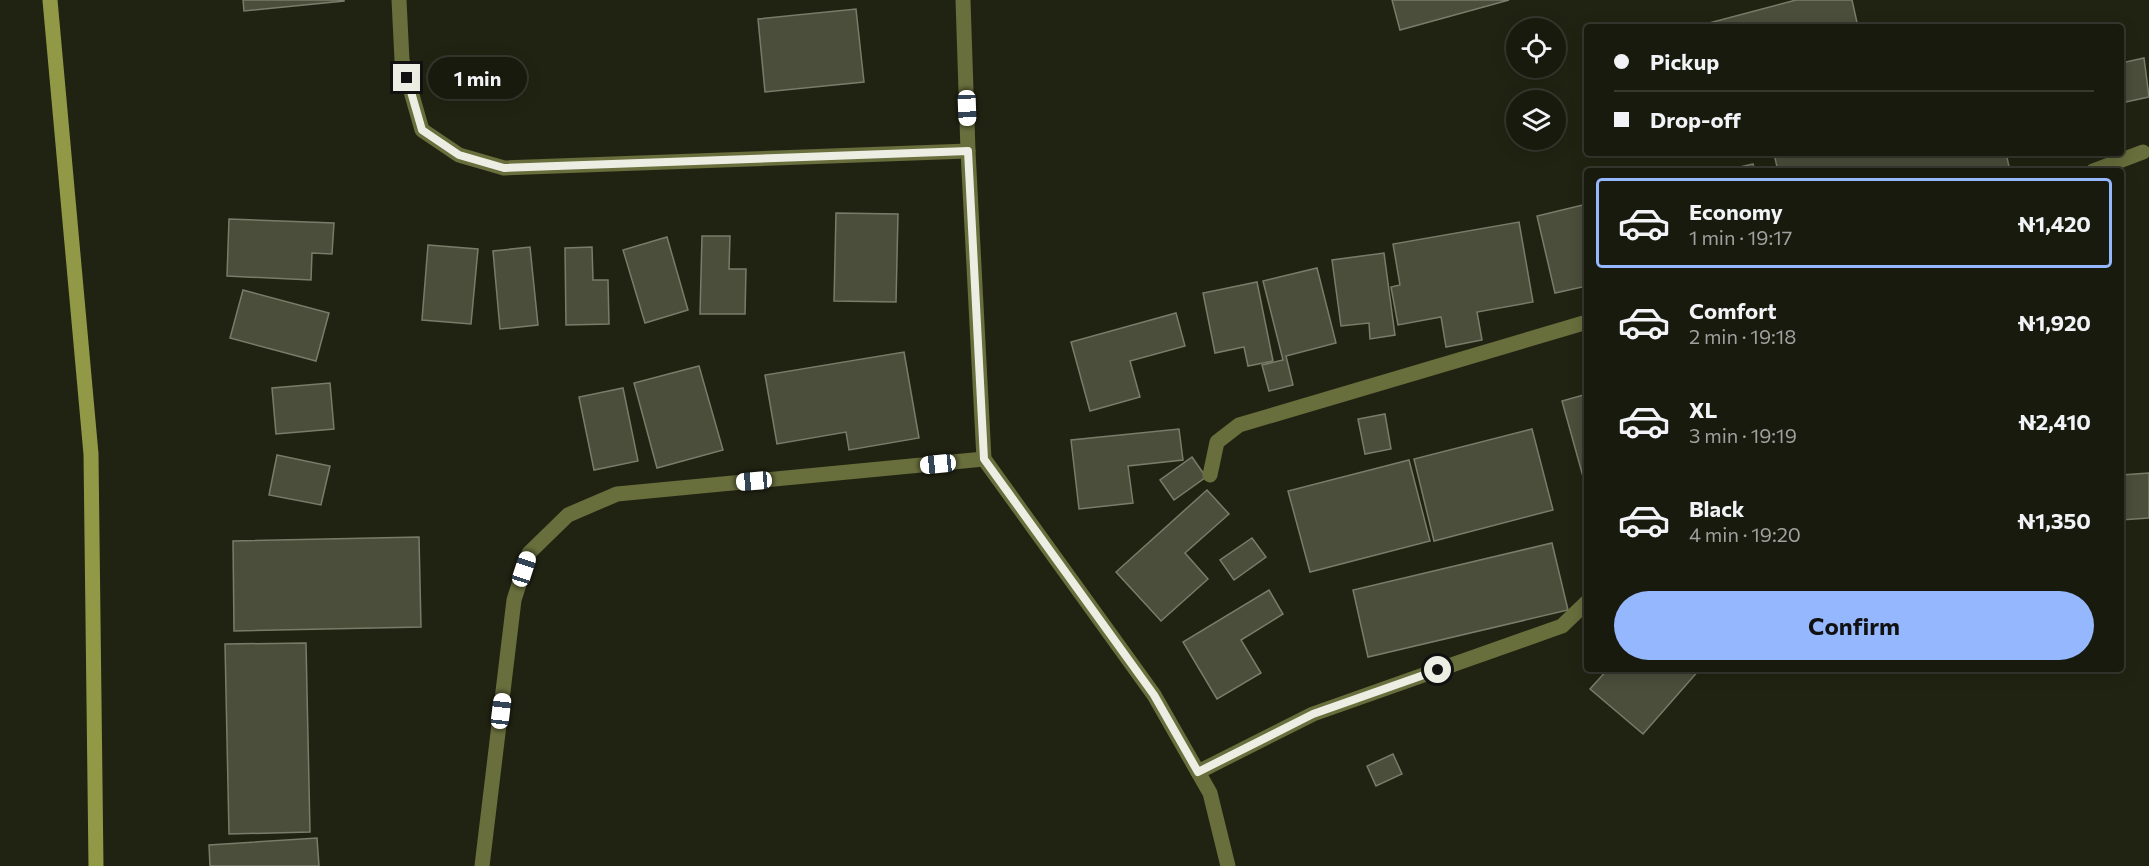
<!DOCTYPE html>
<html lang="en">
<head>
<meta charset="utf-8">
<style>
	:root { --surface:#191a0e; --page:#26271c; --text:#f1f3f6; --muted:#9fa19e; --line:#37382e; --accent:#94b7fd }
	body { margin:0; font-family:Commissioner,sans-serif; background:var(--page); color:var(--text); height:100vh; display:flex; flex-direction:column; font-size:22px; white-space:nowrap }
	* { box-sizing:border-box; margin:0 }
	p { font-size:20px; color:var(--muted) }
	.icon { flex:none; width:33px; height:33px; fill:none; stroke:currentColor; stroke-width:2; stroke-linecap:round; stroke-linejoin:round }
	.map { position:relative; flex:1; overflow:hidden }
	.sheet { position:absolute; left:1584px; top:168px; width:540px; height:504px; display:flex; flex-direction:column; background:var(--surface); border-radius:6px; box-shadow:0 3px 15px #0003,0 0 0 2px var(--line) }
	.sheet>* { flex:none }
	.banner { position:absolute; left:1584px; top:24px; width:540px; height:132px; border-radius:6px; box-shadow:0 3px 15px #0003,0 0 0 2px var(--line); display:grid; align-content:center; height:132px; padding:0 30px; background:var(--surface) }
	.buttons { position:absolute; left:1506px; top:18px; display:grid; gap:12px }
	.buttons a { display:grid; place-items:center; width:60px; height:60px; border-radius:50%; background:var(--surface); box-shadow:0 3px 15px #0003,0 0 0 2px var(--line); font-size:30px }
	.end { position:absolute; width:27px; height:27px; margin:-14px; border:8px solid #edeee3; background:#111; box-shadow:0 0 0 3px #111 }
	.from { border-radius:50% }
	.bubble { position:absolute; height:42px; border-radius:21px; background:var(--surface); box-shadow:0 3px 15px #0003,0 0 0 2px var(--line); font-size:20px; font-weight:700; line-height:42px; text-align:center }
	.car { position:absolute; width:18px; height:36px; margin:-18px -9px; border-radius:8px; box-shadow:0 0 4px 2px #0007; background:linear-gradient(#fff 24%,#345 0 40%,#fff 0 76%,#345 0 86%,#fff 0) }
	.banner b { display:flex; align-items:center; gap:21px; height:57px; font-size:22px }
	.banner b+b { border-top:2px solid var(--line) }
	.banner i { width:15px; height:15px; background:var(--text) }
	ul { padding:10px 0 0; list-style:none }
	li { display:flex; align-items:center; gap:18px; height:90px; margin:0 12px 9px; padding:0 18px; border:3px solid transparent; border-radius:6px }
	li div { flex:1 }
	li b { display:block; font-size:22px }
	li em { font-style:normal; font-weight:700 }
	li.on { border-color:var(--accent) }
	li>.icon { width:54px; height:54px; stroke-width:1.5 }
	.action { display:flex; gap:12px; margin-top:auto; padding:12px 30px }
	.action a { flex:1; height:69px; border-radius:36px; background:var(--accent); color:#111; font-size:24px; font-weight:700; line-height:69px; text-align:center }
	.map>svg:first-child { display:block }
	.building { fill:#4c4e3c; stroke:#797c69; stroke-width:1.5 }
	.lines { fill:none; stroke-linecap:round; stroke-linejoin:round }
	.street { stroke:#686e3c; stroke-width:15 }
	.secondary { stroke:#919946; stroke-width:15 }
	.route { stroke:#edeee3; stroke-width:8 }
</style>
</head>
<body>
<div class="map">
<svg width="2149" height="866" viewBox="0 0 2149 866">
	<rect width="100%" height="100%" fill="#212312"/>
	<g class="building">
		<path d="M 243,0 L 344,0 L 344,1 L 244,11 Z"/>
		<path d="M 1392,0 L 1509,0 L 1400,30 Z"/>
		<path d="M 1796,0 L 1852,0 L 1858,27 L 1694,27 Z"/>
		<path d="M 856,9 L 864,82 L 765,92 L 758,19 Z"/>
		<path d="M 2144,58 L 2149,97 L 2121,103 L 2121,63 Z"/>
		<path d="M 1780,153 L 2006,153 L 2010,171 L 1778,171 L 1774,154 Z"/>
		<path d="M 1753,164 L 1755,171 L 1723,171 Z"/>
		<path d="M 1587,204 L 1587,286 L 1555,293 L 1537,216 Z"/>
		<path d="M 836,213 L 898,214 L 896,302 L 834,301 Z"/>
		<path d="M 229,219 L 334,223 L 332,254 L 312,253 L 311,280 L 227,276 Z"/>
		<path d="M 1519,222 L 1533,302 L 1477,312 L 1482,340 L 1446,347 L 1441,317 L 1398,325 L 1391,287 L 1400,285 L 1393,244 Z"/>
		<path d="M 702,236 L 730,236 L 729,269 L 746,269 L 745,314 L 700,314 Z"/>
		<path d="M 667,237 L 688,310 L 645,323 L 623,250 Z"/>
		<path d="M 428,245 L 478,249 L 471,324 L 422,320 Z"/>
		<path d="M 530,247 L 538,325 L 500,329 L 493,251 Z"/>
		<path d="M 592,247 L 593,280 L 608,280 L 609,324 L 566,325 L 565,248 Z"/>
		<path d="M 1384,253 L 1395,335 L 1370,339 L 1369,323 L 1341,326 L 1332,260 Z"/>
		<path d="M 1317,268 L 1336,343 L 1286,356 L 1293,385 L 1269,391 L 1262,365 L 1283,360 L 1263,281 Z"/>
		<path d="M 1257,282 L 1273,361 L 1248,366 L 1244,347 L 1215,353 L 1203,293 Z"/>
		<path d="M 243,290 L 329,313 L 316,361 L 230,338 Z"/>
		<path d="M 1176,313 L 1185,346 L 1130,361 L 1140,397 L 1090,411 L 1071,342 Z"/>
		<path d="M 904,352 L 919,438 L 849,450 L 846,432 L 777,444 L 765,375 Z"/>
		<path d="M 699,366 L 723,450 L 657,468 L 634,383 Z"/>
		<path d="M 330,383 L 334,429 L 276,434 L 272,388 Z"/>
		<path d="M 623,388 L 638,461 L 594,470 L 579,397 Z"/>
		<path d="M 1587,394 L 1587,491 L 1562,401 Z"/>
		<path d="M 1385,414 L 1391,449 L 1365,454 L 1358,419 Z"/>
		<path d="M 1179,429 L 1183,460 L 1128,466 L 1133,503 L 1079,509 L 1071,440 Z"/>
		<path d="M 1532,429 L 1553,510 L 1434,541 L 1414,459 Z"/>
		<path d="M 277,455 L 330,466 L 321,505 L 269,495 Z"/>
		<path d="M 1192,457 L 1206,477 L 1174,500 L 1160,480 Z"/>
		<path d="M 1409,460 L 1430,541 L 1310,572 L 1288,491 Z"/>
		<path d="M 2149,473 L 2149,518 L 2121,520 L 2121,475 Z"/>
		<path d="M 1207,490 L 1229,514 L 1185,553 L 1208,579 L 1161,621 L 1116,572 Z"/>
		<path d="M 419,537 L 421,627 L 234,631 L 233,541 Z"/>
		<path d="M 1252,538 L 1266,557 L 1234,580 L 1220,560 Z"/>
		<path d="M 1552,543 L 1568,610 L 1368,657 L 1353,590 Z"/>
		<path d="M 1269,590 L 1283,614 L 1241,640 L 1261,673 L 1217,699 L 1183,642 Z"/>
		<path d="M 306,643 L 310,832 L 229,834 L 225,644 Z"/>
		<path d="M 1608,669 L 1700,669 L 1643,734 L 1590,689 Z"/>
		<path d="M 1393,754 L 1402,774 L 1376,786 L 1367,766 Z"/>
		<path d="M 317,838 L 319,866 L 210,866 L 209,845 Z"/>
	</g>
	<g class="lines">
		<g class="street">
			<path d="M 399,0 L 402,60 L 422,130 L 459,155 L 504,168 L 968,151"/>
			<path d="M 963,0 L 968,151 L 984,459 L 1154,695 L 1210,793 L 1228,866"/>
			<path d="M 2093,171 L 2143,152"/>
			<path d="M 1210,475 L 1217,442 L 1239,425 L 1587,322"/>
			<path d="M 1198,772 L 1313,714 L 1562,626 L 1587,602"/>
			<path d="M 482,866 L 514,600 L 529,553 L 568,515 L 617,494 L 984,459"/>
		</g>
		<path class="secondary" d="M 50,0 L 91,454 L 96,866"/>
	</g>
	<g class="lines">
		<path class="route" d="M 407,78 L 422,130 L 459,155 L 504,168 L 968,151 L 984,459 L 1154,695 L 1198,772 L 1313,714 L 1438,670"/>
	</g>
</svg>
<div class="buttons">
<a><svg class="icon" aria-label="locate" viewBox="0 0 24 24"><circle cx="12" cy="12" r="6"/><path d="M12 2v4M12 18v4M2 12h4M18 12h4"/></svg></a>
<a><svg class="icon" aria-label="layers" viewBox="0 0 24 24"><path d="M12 4l9 5-9 5-9-5zM3 14l9 5 9-5"/></svg></a>
</div>
<i class="end from" style="left:1438px;top:670px"></i>
<i class="end" style="left:407px;top:78px"></i>
<div class="bubble" style="left:428px;top:57px;width:99px">1 min</div>
<i class="car" style="left:967px;top:108px;rotate:178deg"></i>
<i class="car" style="left:938px;top:464px;rotate:264deg"></i>
<i class="car" style="left:754px;top:481px;rotate:265deg"></i>
<i class="car" style="left:524px;top:569px;rotate:18deg"></i>
<i class="car" style="left:501px;top:711px;rotate:7deg"></i>
<div class="banner">
<b><i class="from"></i>Pickup</b>
<b><i></i>Drop-off</b>
</div>
<section class="sheet">
<ul>
<li class="on"><svg class="icon" aria-label="car" viewBox="0 0 24 24"><path d="M5 17H2v-5l4-1 3-4h7l3 4 3 1v5h-3M9 17h6M6 11h13"/><circle cx="7" cy="17" r="2"/><circle cx="17" cy="17" r="2"/></svg><div><b>Economy</b><p>1 min · 19:17</p></div><em>₦1,420</em></li>
<li><svg class="icon" aria-label="car" viewBox="0 0 24 24"><path d="M5 17H2v-5l4-1 3-4h7l3 4 3 1v5h-3M9 17h6M6 11h13"/><circle cx="7" cy="17" r="2"/><circle cx="17" cy="17" r="2"/></svg><div><b>Comfort</b><p>2 min · 19:18</p></div><em>₦1,920</em></li>
<li><svg class="icon" aria-label="car" viewBox="0 0 24 24"><path d="M5 17H2v-5l4-1 3-4h7l3 4 3 1v5h-3M9 17h6M6 11h13"/><circle cx="7" cy="17" r="2"/><circle cx="17" cy="17" r="2"/></svg><div><b>XL</b><p>3 min · 19:19</p></div><em>₦2,410</em></li>
<li><svg class="icon" aria-label="car" viewBox="0 0 24 24"><path d="M5 17H2v-5l4-1 3-4h7l3 4 3 1v5h-3M9 17h6M6 11h13"/><circle cx="7" cy="17" r="2"/><circle cx="17" cy="17" r="2"/></svg><div><b>Black</b><p>4 min · 19:20</p></div><em>₦1,350</em></li>
</ul>
<div class="action"><a>Confirm</a></div>
</section>
</div>
</body>
</html>
